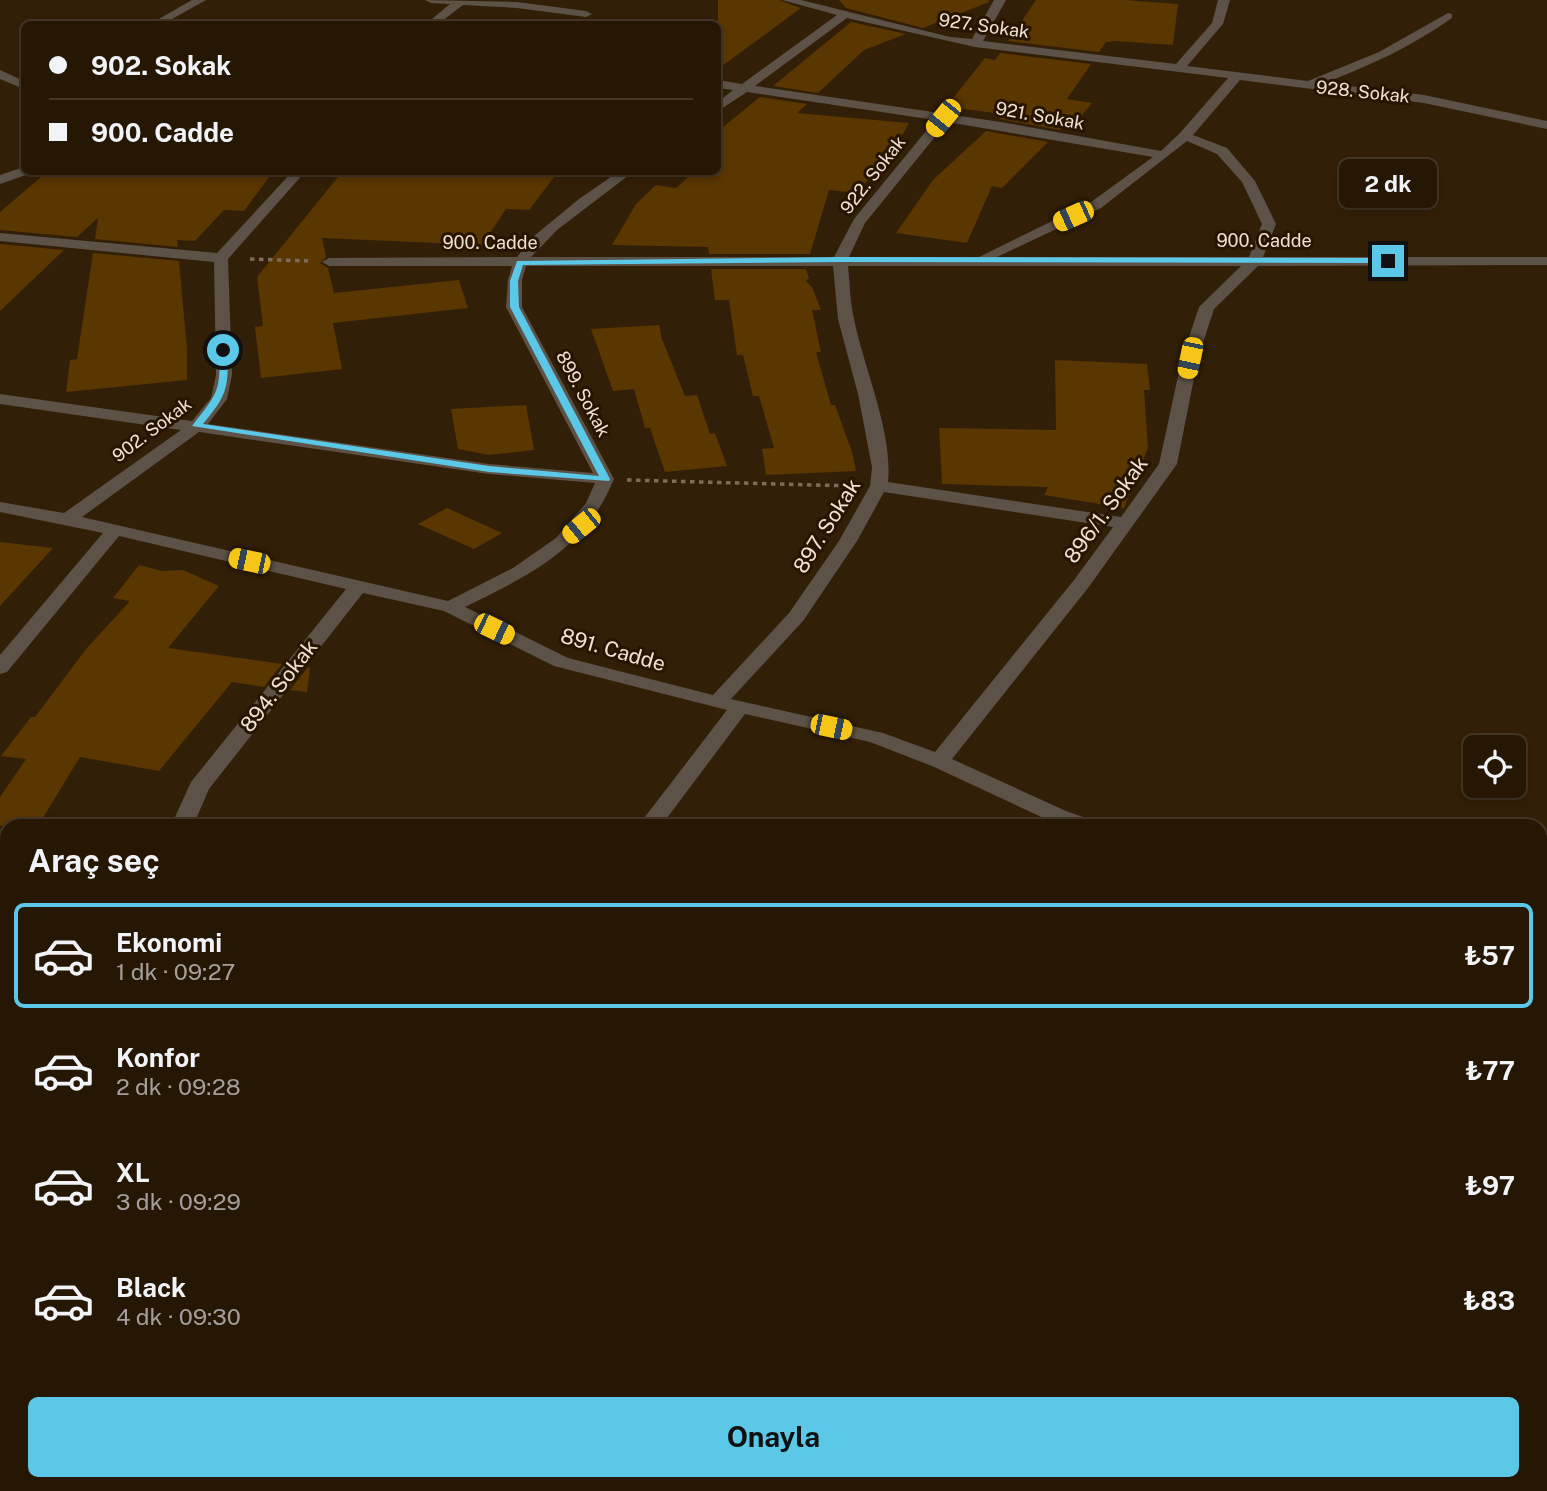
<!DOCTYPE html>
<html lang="tr">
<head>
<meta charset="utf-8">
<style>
	:root { --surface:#261705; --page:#2e200f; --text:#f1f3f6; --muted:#a49f9a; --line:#423627; --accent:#5bc8e7 }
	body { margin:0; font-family:"Public Sans",sans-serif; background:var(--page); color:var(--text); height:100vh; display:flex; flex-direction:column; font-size:26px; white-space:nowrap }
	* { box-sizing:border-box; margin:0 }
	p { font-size:23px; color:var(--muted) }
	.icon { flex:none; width:38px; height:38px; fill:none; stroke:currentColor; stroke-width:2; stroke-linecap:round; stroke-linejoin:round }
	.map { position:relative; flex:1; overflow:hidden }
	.panel { position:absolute; left:0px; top:819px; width:1547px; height:672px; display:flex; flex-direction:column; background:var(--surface); border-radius:21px 21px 0 0; box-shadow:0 4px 10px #0003,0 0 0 2px var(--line) }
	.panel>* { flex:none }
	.hud { position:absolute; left:21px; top:21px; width:700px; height:154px; border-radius:10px; box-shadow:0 4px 10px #0003,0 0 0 2px var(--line); display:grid; align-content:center; height:154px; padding:0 28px; background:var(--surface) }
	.tools { position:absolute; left:1463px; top:735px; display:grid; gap:14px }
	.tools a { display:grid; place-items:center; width:63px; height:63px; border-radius:10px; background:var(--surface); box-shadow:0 4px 10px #0003,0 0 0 2px var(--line); font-size:35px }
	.end { position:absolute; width:32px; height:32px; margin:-16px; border:9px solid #5bc8e7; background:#111; box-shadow:0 0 0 4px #111 }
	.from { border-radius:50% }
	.bubble { position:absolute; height:49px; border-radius:10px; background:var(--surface); box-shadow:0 4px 10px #0003,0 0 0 2px var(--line); font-size:23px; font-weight:700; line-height:49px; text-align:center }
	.car { position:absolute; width:21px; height:42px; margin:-21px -10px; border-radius:9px; box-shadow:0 0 5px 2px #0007; background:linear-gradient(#f5c518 24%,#345 0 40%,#f5c518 0 76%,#345 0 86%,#f5c518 0) }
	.hud b { display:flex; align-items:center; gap:24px; height:66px; font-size:26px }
	.hud b+b { border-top:2px solid var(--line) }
	.hud i { width:18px; height:18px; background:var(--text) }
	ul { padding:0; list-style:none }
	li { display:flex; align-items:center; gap:21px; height:105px; margin:0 14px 10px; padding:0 14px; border:4px solid transparent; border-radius:10px }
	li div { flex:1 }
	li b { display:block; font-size:26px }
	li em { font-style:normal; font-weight:700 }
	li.on { border-color:var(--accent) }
	li>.icon { width:63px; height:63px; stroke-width:1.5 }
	h2 { padding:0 28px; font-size:32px; line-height:84px }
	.cta { display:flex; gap:14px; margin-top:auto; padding:14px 28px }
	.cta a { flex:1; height:80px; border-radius:10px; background:var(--accent); color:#111; font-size:28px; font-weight:700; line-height:80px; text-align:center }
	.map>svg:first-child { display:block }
	.building { fill:#5a3601 }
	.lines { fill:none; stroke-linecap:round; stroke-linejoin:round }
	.path { stroke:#7d6c58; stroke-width:3.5; stroke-dasharray:4.5 4.5; stroke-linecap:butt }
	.minor { fill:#5c5248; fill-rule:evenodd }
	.route { fill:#5bc8e7 }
	.labels { text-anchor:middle; stroke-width:6; stroke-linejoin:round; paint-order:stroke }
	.far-street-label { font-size:18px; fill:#efe2d4; stroke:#281500 }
	.street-label { font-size:21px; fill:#efe2d4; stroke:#281500 }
</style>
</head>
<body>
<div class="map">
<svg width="1547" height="1491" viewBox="0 0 1547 1491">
	<rect width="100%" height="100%" fill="#321f07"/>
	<g class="building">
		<path d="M 718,0 L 779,0 L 801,8 L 718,69 Z"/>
		<path d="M 839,0 L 989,0 L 989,2 L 923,28 L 846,8 Z"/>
		<path d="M 1036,0 L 1124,0 L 1178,4 L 1173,45 L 1115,41 L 1106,42 L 1099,52 L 1008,41 Z"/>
		<path d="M 851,22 L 906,34 L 864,50 L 818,93 L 773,86 Z"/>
		<path d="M 1000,53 L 1091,64 L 1067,99 L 1092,103 L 1073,126 L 1065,125 L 1060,130 L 999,119 L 1004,114 L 946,107 L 985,58 L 995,60 Z"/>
		<path d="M 760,97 L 807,104 L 797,113 L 909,123 L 881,173 L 875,172 L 856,193 L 829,190 L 810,254 L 709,254 L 708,247 L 612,245 L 636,204 L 656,185 L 676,188 L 694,172 L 718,172 L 718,131 Z"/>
		<path d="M 986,131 L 1048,142 L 1002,188 L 992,186 L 967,243 L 896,233 L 933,180 Z"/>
		<path d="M 47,172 L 273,172 L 244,211 L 224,210 L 195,241 L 177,240 L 178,247 L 95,239 L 98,218 L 77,237 L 0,230 L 0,212 Z"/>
		<path d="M 342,172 L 558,172 L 529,210 L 506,209 L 482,245 L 322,238 L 326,257 L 320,263 L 328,268 L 334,293 L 459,280 L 468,308 L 333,323 L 342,369 L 261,378 L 255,327 L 263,326 L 257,277 Z"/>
		<path d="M 0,244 L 64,250 L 0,311 Z"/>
		<path d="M 93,253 L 179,261 L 187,349 L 187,380 L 66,392 L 70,360 L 77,359 Z"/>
		<path d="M 711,269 L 806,269 L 809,278 L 806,281 L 812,287 L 821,310 L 812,310 L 821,352 L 816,352 L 831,405 L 835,405 L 852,452 L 856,471 L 766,475 L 762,449 L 774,448 L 759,396 L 753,396 L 743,355 L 737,355 L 729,300 L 715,300 Z"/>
		<path d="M 659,325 L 662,339 L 685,396 L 697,395 L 710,434 L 715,433 L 727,466 L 665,472 L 650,428 L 645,428 L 634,389 L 613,391 L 591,329 Z"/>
		<path d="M 1055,360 L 1147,364 L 1150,390 L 1144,390 L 1148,448 L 1124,508 L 1044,495 L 1048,487 L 942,484 L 939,428 L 1056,430 Z"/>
		<path d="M 526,405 L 534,450 L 489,455 L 458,449 L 451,409 Z"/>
		<path d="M 447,508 L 502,533 L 474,549 L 418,524 Z"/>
		<path d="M 0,542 L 53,548 L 0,606 Z"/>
		<path d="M 139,565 L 162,571 L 183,570 L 219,586 L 168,648 L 282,664 L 264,687 L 232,682 L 159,771 L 80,757 L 38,826 L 0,826 L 0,797 L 26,759 L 1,756 L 31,717 L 35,717 L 86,649 L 130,601 L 113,598 Z"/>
		<path d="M 308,667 L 310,668 L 307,692 L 290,690 Z"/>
	</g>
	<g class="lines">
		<g class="path">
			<path d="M 250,259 L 308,261"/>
			<path d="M 627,480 L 853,486"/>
		</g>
		<g class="minor">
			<path d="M 192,0 L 206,0 L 163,24 L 150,24 Z"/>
			<path d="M 425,0 L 517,2 L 586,11 L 592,14 L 586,17 L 517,8 L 463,5 L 438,24 L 426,24 L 450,4 L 431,3 Z"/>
			<path d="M 782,0 L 801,0 L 950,37 L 972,39 L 994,0 L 1006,0 L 983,41 L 1176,64 L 1212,23 L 1218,0 L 1230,0 L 1223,24 L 1187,66 L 1308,81 L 1379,52 L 1448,13 L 1452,14 L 1452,18 C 1412,46 1370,66 1324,83 L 1424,95 L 1547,121 L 1547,129 L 1424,103 L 1240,80 L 1193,135 L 1227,148 L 1255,181 L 1276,224 L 1263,257 L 1547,257 L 1547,265 L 1258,266 L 1214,309 L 1198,358 L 1177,464 L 1088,588 L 952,759 L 1066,811 L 1094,821 L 1097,826 L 1064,826 L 1050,821 L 932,766 L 870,742 L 745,714 L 661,826 L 638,826 L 727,710 L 554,666 L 444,611 L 363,593 L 209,789 L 193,826 L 171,826 L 191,782 L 346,589 L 119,536 L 7,672 L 0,674 L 0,655 L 103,533 L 0,512 L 0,502 L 64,513 L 181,430 L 0,404 L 0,394 L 192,421 L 211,398 L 216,375 L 214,262 L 0,241 L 0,233 L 217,253 L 292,172 L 305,172 L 228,259 L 232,375 L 227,399 L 208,424 L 489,464 L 593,473 L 506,307 L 508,280 L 512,266 L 329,266 L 322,262 L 329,258 L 517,257 L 534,236 L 579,199 L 618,172 L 633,172 L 557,230 L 531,257 L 834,257 L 854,219 L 935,120 L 747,92 L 718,111 L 718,102 L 733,90 L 718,88 L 718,80 L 742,84 L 837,15 ZM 847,18 L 975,47 L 1228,78 L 1180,133 L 1161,151 L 1001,122 L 755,86 ZM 947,122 L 1153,157 L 1091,202 L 979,257 L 849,257 L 865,223 ZM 1187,141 L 1217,154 L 1242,182 L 1262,224 L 1249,257 L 997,257 L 1101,208 ZM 526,266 L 833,266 L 838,319 L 858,394 L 872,467 L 870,486 L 839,541 L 789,613 L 713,695 L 568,658 L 465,607 C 529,575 585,550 614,479 L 522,307 L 522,280 ZM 848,266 L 1241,266 L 1199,307 L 1182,358 L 1159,464 L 1121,517 L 888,482 C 893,432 864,369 854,319 C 850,302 850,284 848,266 ZM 199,432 L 489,474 L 595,483 L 586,503 L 556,538 L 513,568 L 448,601 L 82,517 ZM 884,492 L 1113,527 L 1074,580 L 935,752 L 883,733 L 731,699 L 803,621 L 857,541 Z"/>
			<path d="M 0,70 L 24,81 L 24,89 L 0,79 Z"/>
			<path d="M 24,167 L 24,172 L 30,172 L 29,174 L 0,184 L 0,175 Z"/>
			<path d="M 1547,863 L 1547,884 L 1540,885 L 1540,865 Z"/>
			<path d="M 0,1098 L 7,1101 L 7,1124 L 0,1121 Z"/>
			<rect x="1540" y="1433" width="7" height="26"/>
			<path d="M 431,1484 L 462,1484 L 459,1491 L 428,1491 Z"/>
			<rect x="1395" y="1484" width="30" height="7"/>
		</g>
	</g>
	<path class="route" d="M 841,257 L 1388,258 L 1392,261 L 1388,263 L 841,262 L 523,265 L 518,281 L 519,307 L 610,479 L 609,481 L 489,472 L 192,426 C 217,393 221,393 219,350 L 223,347 L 227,350 C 229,388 227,395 203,424 L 489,466 L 599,476 L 510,307 L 510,281 L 517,261 Z"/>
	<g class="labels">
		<g class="far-street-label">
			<text transform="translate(984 26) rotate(8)" y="6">927. Sokak</text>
			<text transform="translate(1363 92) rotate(6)" y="6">928. Sokak</text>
			<text transform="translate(1040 116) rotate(10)" y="6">921. Sokak</text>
			<text transform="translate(873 175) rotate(-52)" y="6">922. Sokak</text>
			<text x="1264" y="247">900. Cadde</text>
			<text x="490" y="249">900. Cadde</text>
			<text transform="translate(583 394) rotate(62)" y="6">899. Sokak</text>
			<text transform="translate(152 430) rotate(-37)" y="6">902. Sokak</text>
		</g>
		<g class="street-label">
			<text transform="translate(1106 510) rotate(-54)" y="7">896/1. Sokak</text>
			<text transform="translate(827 526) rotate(-58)" y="7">897. Sokak</text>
			<text transform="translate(613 650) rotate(16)" y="7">891. Cadde</text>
			<text transform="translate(279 686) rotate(-52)" y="7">894. Sokak</text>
		</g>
	</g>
</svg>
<div class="tools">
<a><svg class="icon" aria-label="locate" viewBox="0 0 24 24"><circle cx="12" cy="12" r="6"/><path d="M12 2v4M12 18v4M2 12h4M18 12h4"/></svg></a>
</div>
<i class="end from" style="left:223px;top:350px"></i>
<i class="end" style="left:1388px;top:261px"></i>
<div class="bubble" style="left:1339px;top:159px;width:98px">2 dk</div>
<i class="car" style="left:943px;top:118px;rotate:219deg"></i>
<i class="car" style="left:1073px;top:216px;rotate:246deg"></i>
<i class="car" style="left:1190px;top:358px;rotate:192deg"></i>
<i class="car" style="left:581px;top:526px;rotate:231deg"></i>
<i class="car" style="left:249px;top:561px;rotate:282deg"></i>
<i class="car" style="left:494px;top:629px;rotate:116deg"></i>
<i class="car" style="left:831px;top:727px;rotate:102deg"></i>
<div class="hud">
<b><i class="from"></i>902. Sokak</b>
<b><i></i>900. Cadde</b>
</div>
<section class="panel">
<h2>Araç seç</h2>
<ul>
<li class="on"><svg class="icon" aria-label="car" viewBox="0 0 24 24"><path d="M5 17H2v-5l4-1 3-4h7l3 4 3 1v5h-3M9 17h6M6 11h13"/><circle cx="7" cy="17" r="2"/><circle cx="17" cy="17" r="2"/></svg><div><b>Ekonomi</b><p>1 dk · 09:27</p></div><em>₺57</em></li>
<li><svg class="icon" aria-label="car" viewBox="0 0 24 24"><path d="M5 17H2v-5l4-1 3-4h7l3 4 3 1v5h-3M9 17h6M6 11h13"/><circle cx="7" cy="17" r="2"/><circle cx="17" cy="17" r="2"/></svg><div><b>Konfor</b><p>2 dk · 09:28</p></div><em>₺77</em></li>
<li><svg class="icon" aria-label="car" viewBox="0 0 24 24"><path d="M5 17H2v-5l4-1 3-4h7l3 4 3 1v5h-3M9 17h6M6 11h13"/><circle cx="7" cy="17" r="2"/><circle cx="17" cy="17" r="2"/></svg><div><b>XL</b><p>3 dk · 09:29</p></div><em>₺97</em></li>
<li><svg class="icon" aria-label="car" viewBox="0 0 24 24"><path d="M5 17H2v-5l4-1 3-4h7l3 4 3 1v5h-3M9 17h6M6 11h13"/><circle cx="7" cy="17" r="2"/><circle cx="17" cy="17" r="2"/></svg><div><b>Black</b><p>4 dk · 09:30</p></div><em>₺83</em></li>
</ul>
<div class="cta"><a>Onayla</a></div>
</section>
</div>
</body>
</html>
